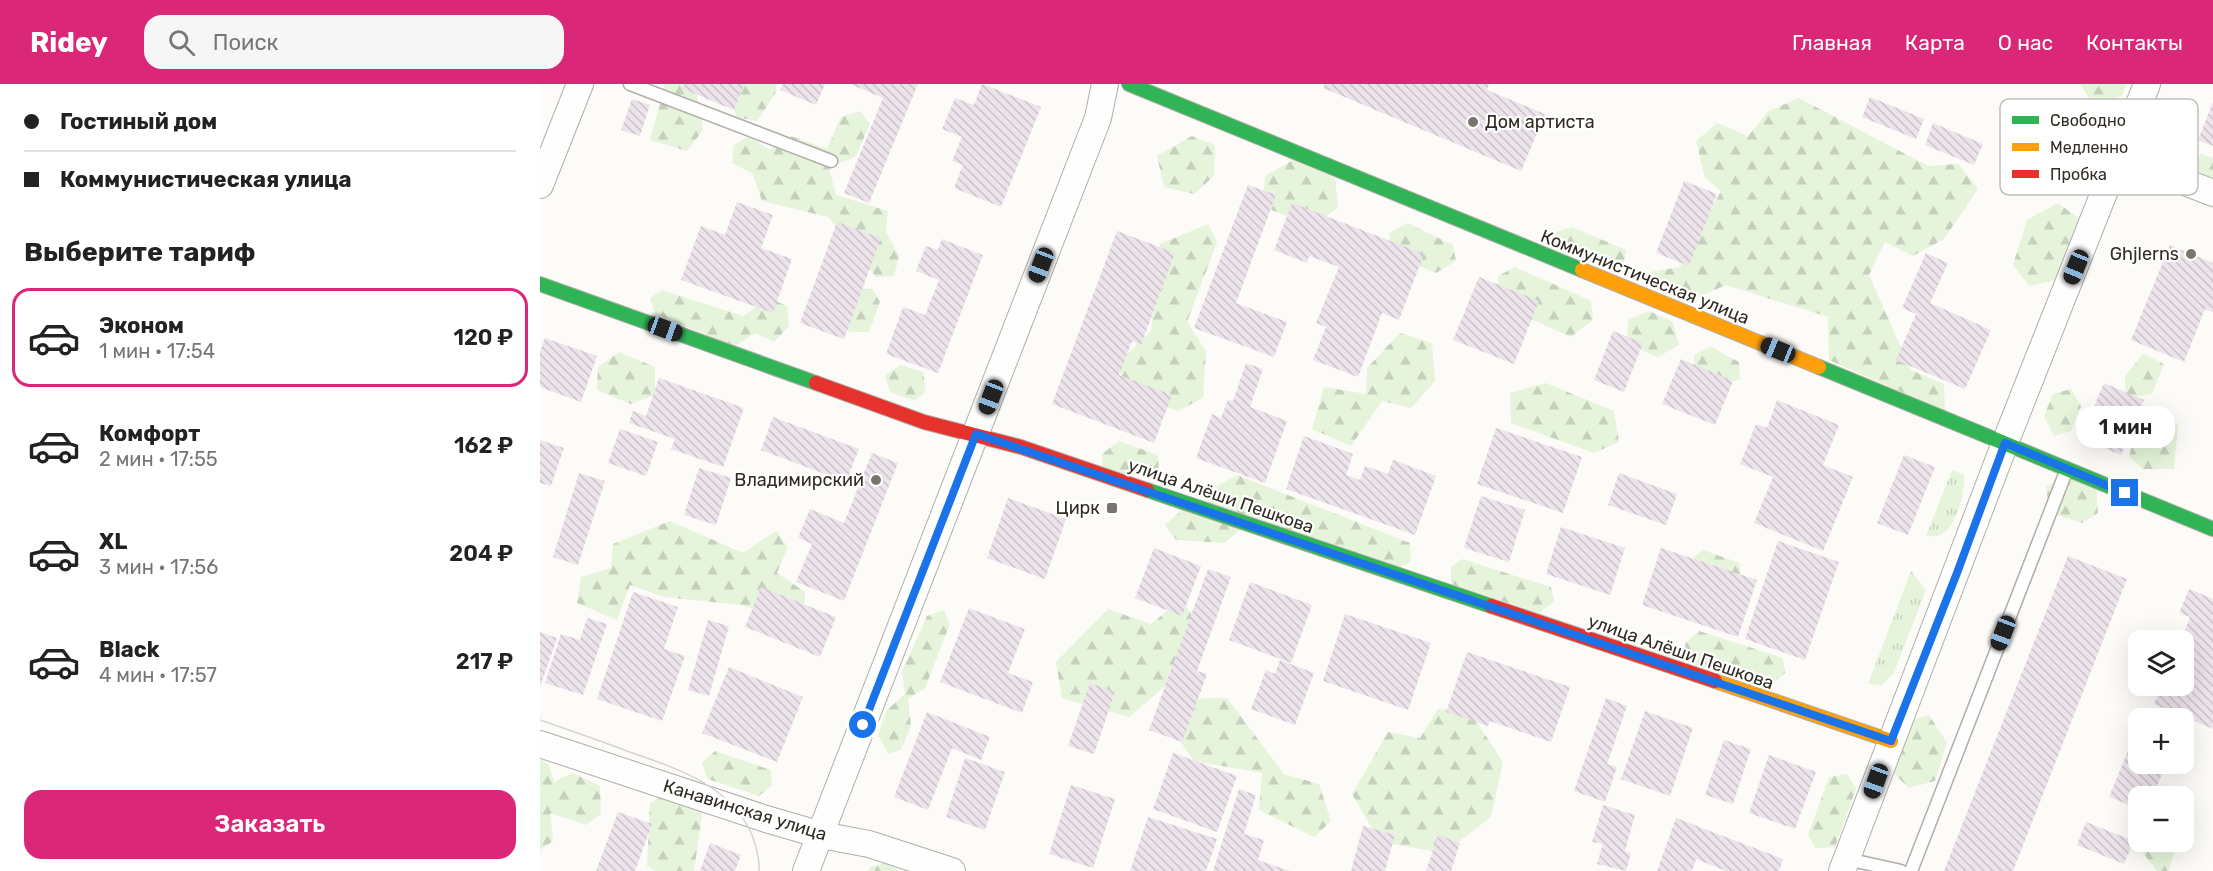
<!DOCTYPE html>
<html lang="ru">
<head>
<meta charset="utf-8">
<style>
	:root { --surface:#fff; --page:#f6f6f6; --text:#222; --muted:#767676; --line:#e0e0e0; --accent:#db2777 }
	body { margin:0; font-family:Rubik,sans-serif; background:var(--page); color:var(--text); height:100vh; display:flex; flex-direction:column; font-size:22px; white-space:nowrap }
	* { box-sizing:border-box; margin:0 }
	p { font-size:20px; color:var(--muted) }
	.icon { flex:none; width:33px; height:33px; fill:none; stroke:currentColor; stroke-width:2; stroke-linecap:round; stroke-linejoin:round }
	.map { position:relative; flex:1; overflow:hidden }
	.drawer { display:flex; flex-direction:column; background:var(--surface); width:540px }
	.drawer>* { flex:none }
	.top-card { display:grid; align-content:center; height:132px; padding:0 24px; background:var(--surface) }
	.tools { position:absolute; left:1588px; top:546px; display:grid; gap:12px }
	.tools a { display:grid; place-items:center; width:66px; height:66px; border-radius:12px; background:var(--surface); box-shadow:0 6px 24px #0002; font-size:30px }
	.end { position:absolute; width:27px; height:27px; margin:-14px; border:8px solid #1a73e8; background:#fff; box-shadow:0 0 0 3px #fff }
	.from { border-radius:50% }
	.bubble { position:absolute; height:42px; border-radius:18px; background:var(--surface); box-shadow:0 6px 24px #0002; font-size:20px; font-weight:600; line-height:42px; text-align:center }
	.car { position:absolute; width:18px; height:36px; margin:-18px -9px; border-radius:8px; box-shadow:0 0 4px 2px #0007; background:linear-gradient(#222 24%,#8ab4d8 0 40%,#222 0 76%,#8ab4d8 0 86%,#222 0) }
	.top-card b { display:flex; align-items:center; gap:21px; height:57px; font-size:22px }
	.top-card b+b { border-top:2px solid var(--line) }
	.top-card i { width:15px; height:15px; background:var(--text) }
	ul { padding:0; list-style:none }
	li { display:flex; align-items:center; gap:18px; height:99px; margin:0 12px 9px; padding:0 12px; border:3px solid transparent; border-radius:18px }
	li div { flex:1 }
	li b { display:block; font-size:22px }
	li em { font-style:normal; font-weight:600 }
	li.current { border-color:var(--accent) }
	li>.icon { width:54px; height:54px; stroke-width:1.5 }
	h2 { padding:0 24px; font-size:27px; line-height:72px }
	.action { display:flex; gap:12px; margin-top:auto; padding:12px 24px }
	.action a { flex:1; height:69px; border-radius:18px; background:var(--accent); color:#fff; font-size:24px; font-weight:600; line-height:69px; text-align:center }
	header { display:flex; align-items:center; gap:36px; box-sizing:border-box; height:84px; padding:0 30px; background:var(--accent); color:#fff }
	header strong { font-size:28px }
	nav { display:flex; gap:33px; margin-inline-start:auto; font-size:21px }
	.search { width:420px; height:54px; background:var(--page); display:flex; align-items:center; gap:15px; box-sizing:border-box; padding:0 21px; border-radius:18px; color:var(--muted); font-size:22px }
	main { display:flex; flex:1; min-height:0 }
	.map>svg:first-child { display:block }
	.grass { fill:url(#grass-tufts) }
	.forest { fill:url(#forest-firs) }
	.building { fill:url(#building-back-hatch) }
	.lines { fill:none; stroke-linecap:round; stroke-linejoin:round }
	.lane-casing { stroke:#b1aea9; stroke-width:15 }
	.street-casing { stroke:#b1aea9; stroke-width:28 }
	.fast-casing { stroke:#b1aea9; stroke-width:16 }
	.slow-casing { stroke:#b1aea9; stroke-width:16 }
	.jam-casing { stroke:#b1aea9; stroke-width:16 }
	.lane { stroke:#fffefe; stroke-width:12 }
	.street { stroke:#fffefe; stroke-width:26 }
	.fast { stroke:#30b455; stroke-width:14 }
	.slow { stroke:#ff9f0a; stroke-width:14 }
	.jam { stroke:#e5322d; stroke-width:14 }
	.tram { stroke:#d5d4d3; stroke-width:1.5 }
	.route { stroke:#1a73e8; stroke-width:8 }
	.poi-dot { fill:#78746e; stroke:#fff; stroke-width:2 }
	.labels { text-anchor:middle; stroke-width:4.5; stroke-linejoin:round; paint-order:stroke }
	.poi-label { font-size:18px; fill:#302b23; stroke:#fff; text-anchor:end }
	.street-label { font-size:18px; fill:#302b23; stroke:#fff }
	.key { fill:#fff; stroke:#c1bfbd; stroke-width:1.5 }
	.key-label { font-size:16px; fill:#302b23 }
</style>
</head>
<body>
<header>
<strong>Ridey</strong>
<div class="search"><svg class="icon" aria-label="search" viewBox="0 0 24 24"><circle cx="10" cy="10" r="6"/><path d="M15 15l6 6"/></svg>Поиск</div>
<nav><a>Главная</a><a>Карта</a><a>О нас</a><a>Контакты</a></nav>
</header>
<main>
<section class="drawer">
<div class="top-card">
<b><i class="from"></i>Гостиный дом</b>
<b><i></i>Коммунистическая улица</b>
</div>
<h2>Выберите тариф</h2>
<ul>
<li class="current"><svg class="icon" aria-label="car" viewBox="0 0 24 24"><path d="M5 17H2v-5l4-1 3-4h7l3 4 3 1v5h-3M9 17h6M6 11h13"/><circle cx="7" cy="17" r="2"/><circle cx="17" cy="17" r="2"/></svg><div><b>Эконом</b><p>1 мин · 17:54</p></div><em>120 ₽</em></li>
<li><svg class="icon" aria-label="car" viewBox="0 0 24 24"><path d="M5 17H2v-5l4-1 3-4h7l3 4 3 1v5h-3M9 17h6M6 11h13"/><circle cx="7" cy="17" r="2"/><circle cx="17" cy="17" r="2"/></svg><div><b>Комфорт</b><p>2 мин · 17:55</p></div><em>162 ₽</em></li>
<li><svg class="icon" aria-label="car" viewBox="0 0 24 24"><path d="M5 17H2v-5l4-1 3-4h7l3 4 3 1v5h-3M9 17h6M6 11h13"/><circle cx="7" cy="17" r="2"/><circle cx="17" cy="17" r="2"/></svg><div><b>XL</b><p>3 мин · 17:56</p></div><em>204 ₽</em></li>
<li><svg class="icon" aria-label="car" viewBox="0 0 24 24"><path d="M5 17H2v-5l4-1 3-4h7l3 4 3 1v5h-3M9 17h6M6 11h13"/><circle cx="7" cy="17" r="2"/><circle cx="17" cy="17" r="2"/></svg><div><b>Black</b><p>4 мин · 17:57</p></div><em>217 ₽</em></li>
</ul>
<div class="action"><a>Заказать</a></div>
</section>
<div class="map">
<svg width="1673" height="787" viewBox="0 0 1673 787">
	<defs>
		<pattern id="grass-tufts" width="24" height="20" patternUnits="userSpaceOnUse" patternTransform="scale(1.5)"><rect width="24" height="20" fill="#e5f4db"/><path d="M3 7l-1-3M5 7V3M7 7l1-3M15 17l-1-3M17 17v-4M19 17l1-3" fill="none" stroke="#c5d1bc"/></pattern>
		<pattern id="forest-firs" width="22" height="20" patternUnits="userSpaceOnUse" patternTransform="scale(1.5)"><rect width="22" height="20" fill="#e5f4db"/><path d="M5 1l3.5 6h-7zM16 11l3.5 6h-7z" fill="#c5d1bc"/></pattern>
		<pattern id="building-back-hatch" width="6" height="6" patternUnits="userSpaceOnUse" patternTransform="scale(1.5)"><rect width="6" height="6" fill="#ece3eb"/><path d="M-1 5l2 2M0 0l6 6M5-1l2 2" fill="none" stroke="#cbc3c9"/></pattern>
	</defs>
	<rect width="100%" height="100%" fill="#fdfbf8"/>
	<g class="grass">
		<path d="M 1412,386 L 1424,391 C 1425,408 1418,442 1400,451 C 1397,453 1391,452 1386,452 Z"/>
		<path d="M 1371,487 L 1386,506 L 1354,589 L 1342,601 L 1328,600 Z"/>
	</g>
	<g class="forest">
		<path d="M 125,0 L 155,0 L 163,46 L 147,67 L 110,56 Z"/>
		<path d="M 200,0 L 237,0 L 235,10 L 217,37 L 196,33 L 192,16 Z"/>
		<path d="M 1540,0 L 1586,0 L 1582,12 L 1554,21 Z"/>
		<path d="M 1259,14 L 1388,82 L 1418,80 L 1438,105 L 1404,155 L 1373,172 L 1345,158 L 1329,191 L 1371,286 L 1404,300 L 1405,327 L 1289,276 L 1288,233 L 1186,201 L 1145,219 L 1110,188 L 1140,183 L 1181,107 L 1165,94 L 1156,57 L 1177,39 L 1208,52 L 1229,27 Z"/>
		<path d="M 320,27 L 330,40 L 316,72 L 289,84 L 296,111 L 348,127 L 346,148 L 359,172 L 354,192 L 336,193 L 288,133 L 222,117 L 213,90 L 192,79 L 194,61 L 209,52 L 230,66 L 251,52 L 287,65 L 301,33 Z"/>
		<path d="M 652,52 L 675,61 L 674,92 L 654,110 L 624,103 L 617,72 Z"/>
		<path d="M 1662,70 L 1673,74 L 1673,124 L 1646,113 L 1643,83 Z"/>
		<path d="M 753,76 L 795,94 L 798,124 L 774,141 L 723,123 L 725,92 Z"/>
		<path d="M 1518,119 L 1538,134 L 1543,159 L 1526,194 L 1489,202 L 1473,181 L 1487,136 Z"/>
		<path d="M 867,139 L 913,161 L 916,177 L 896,189 L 852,172 L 849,149 Z"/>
		<path d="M 668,140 L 677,158 L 647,238 L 666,267 L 663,314 L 638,327 L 593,312 L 576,281 L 611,247 L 620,160 Z"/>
		<path d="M 1032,143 L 1086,166 L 1083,186 L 1012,165 L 1012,149 Z"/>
		<path d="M 975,183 L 1051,217 L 1053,236 L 1031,253 L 959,221 L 958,192 Z"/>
		<path d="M 332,204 L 340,218 L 329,248 L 310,248 L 301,239 L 312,207 Z"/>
		<path d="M 122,206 L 203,232 L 229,214 L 247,222 L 249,242 L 234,258 L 215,249 L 194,263 L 115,229 L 110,214 Z"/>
		<path d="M 1109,227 L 1133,238 L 1139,261 L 1118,273 L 1087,261 L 1088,236 Z"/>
		<path d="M 860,249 L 892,259 L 895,297 L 871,324 L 842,317 L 811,362 L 772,345 L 784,303 L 826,310 L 827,284 Z"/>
		<path d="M 1171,263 L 1199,278 L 1200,295 L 1178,303 L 1156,296 L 1154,271 Z"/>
		<path d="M 79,268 L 115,283 L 115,311 L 91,320 L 57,306 L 58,283 Z"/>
		<path d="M 1603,270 L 1624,280 L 1612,310 L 1586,314 L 1585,292 Z"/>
		<path d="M 360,281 L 383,288 L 386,307 L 375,317 L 350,308 L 345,292 Z"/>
		<path d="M 1006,299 L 1074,327 L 1079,358 L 1054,369 L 971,339 L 970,309 Z"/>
		<path d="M 1531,305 L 1541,322 L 1531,347 L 1514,352 L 1504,332 L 1513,310 Z"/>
		<path d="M 1616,325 L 1638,341 L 1634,385 L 1603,385 L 1589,372 L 1596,346 Z"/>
		<path d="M 579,357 L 618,371 L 619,393 L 563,387 L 562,370 Z"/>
		<path d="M 1533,390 L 1556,401 L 1558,429 L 1542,439 L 1510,429 L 1506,403 Z"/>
		<path d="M 697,391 L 870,459 L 871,477 L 857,485 L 713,434 L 685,459 L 636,456 L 625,441 L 642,426 L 664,433 L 674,404 Z"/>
		<path d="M 130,437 L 203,469 L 236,447 L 248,463 L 237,489 L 265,508 L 264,527 L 253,537 L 201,521 L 124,513 L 90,501 L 77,536 L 37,519 L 41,493 L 71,484 L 73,460 Z"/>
		<path d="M 1163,466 L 1200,479 L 1200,503 L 1145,480 Z"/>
		<path d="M 922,475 L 1011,503 L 1014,517 L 999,529 L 911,500 L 911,483 Z"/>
		<path d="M 641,516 L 660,542 L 639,590 L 589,633 L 522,614 L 516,578 L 568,525 L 611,540 Z"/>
		<path d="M 404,526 L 410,540 L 385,604 L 368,615 L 371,642 L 361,666 L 348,670 L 338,651 L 347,626 L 365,610 L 362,587 L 387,532 Z"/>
		<path d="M 1159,547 L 1243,574 L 1245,589 L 1230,603 L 1148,579 L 1145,560 Z"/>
		<path d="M 687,614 L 744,690 L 779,700 L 791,737 L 774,753 L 719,726 L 722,689 L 654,677 L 629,641 L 640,615 Z"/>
		<path d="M 898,625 L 928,625 L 963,678 L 951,733 L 904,769 L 840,758 L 812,710 L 848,648 L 880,654 Z"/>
		<path d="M 1389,631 L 1407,659 L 1395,697 L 1369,704 L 1348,684 L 1367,638 Z"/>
		<path d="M 175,667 L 231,686 L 232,701 L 219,712 L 168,695 L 162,679 Z"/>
		<path d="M 0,675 L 9,681 L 14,698 L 33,689 L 60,702 L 61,730 L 46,741 L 10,729 L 13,757 L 0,766 Z"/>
		<path d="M 1307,690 L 1316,705 L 1295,763 L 1275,764 L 1268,751 L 1289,693 Z"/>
		<path d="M 132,706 L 163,724 L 154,787 L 115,787 L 107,782 L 110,719 Z"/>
		<path d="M 1599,758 L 1637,758 L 1629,787 L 1617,787 L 1598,762 Z"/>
		<path d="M 351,777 L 357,787 L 328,787 L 330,783 Z"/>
	</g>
	<g class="building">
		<path d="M 145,0 L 204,0 L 194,26 L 143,5 Z"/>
		<path d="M 243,0 L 285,0 L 276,21 L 240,6 Z"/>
		<path d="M 310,0 L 378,0 L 329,119 L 304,109 L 343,14 Z"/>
		<path d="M 442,0 L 501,23 L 461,123 L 414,104 L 423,81 L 412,77 L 422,53 L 402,45 L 415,14 L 434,21 Z"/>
		<path d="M 785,0 L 949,0 L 947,6 L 1005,30 L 981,87 L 783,4 Z"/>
		<path d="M 1330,13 L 1384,35 L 1376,55 L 1322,33 Z"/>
		<path d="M 92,15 L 110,21 L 100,52 L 81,46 Z"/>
		<path d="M 1673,18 L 1673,62 L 1658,56 Z"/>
		<path d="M 1393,39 L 1443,60 L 1434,81 L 1385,61 Z"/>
		<path d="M 1144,97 L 1177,110 L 1149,182 L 1116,169 Z"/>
		<path d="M 708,101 L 736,111 L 696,219 L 747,238 L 734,273 L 654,244 Z"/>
		<path d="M 197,118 L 233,131 L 221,164 L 252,175 L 233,229 L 141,196 L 161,142 L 185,151 Z"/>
		<path d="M 752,119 L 884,170 L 859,236 L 842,229 L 818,293 L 773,276 L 786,243 L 776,239 L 799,183 L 769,172 L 767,179 L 734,166 Z"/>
		<path d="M 297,138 L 341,154 L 304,255 L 260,239 Z"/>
		<path d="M 577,147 L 635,169 L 601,261 L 592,257 L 579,291 L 632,311 L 614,359 L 512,320 Z"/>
		<path d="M 402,155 L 443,171 L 398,289 L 346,270 L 363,223 L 385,231 L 399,196 L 376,187 L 386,162 L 398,166 Z"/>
		<path d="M 1630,161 L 1673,179 L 1673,228 L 1665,225 L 1644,278 L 1591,256 Z"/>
		<path d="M 1386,169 L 1408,179 L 1390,219 L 1451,246 L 1425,305 L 1356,276 L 1376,230 L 1362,224 Z"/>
		<path d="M 939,193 L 999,217 L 974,280 L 913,256 Z"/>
		<path d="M 1073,247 L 1103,259 L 1084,308 L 1054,296 Z"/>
		<path d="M 5,254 L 57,272 L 41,318 L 0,303 L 0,268 Z"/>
		<path d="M 1141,275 L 1193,297 L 1175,341 L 1122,320 Z"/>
		<path d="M 706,279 L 723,285 L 710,323 L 747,337 L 725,399 L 656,374 L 672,330 L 681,334 L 688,316 L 693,317 Z"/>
		<path d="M 119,294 L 204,324 L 183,383 L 131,365 L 135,355 L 89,339 L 93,327 L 106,332 Z"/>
		<path d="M 1564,299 L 1604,316 L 1581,371 L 1541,354 Z"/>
		<path d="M 1237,316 L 1299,341 L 1283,381 L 1313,393 L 1283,467 L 1214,439 L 1233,393 L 1200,380 L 1216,340 L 1227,344 Z"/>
		<path d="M 233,333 L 319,365 L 306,398 L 221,366 Z"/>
		<path d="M 956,344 L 1042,373 L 1023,429 L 937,400 Z"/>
		<path d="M 80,345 L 118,358 L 106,392 L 68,379 Z"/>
		<path d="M 764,352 L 813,370 L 806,391 L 820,396 L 825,382 L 848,390 L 853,376 L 896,392 L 875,451 L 746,405 Z"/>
		<path d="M 0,356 L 24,364 L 11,402 L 0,399 Z"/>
		<path d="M 332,369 L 358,379 L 304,517 L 256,498 L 272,460 L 258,454 L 270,425 L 304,439 Z"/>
		<path d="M 1364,371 L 1395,383 L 1368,451 L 1337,439 Z"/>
		<path d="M 159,384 L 191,394 L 176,441 L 144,431 Z"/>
		<path d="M 39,389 L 65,397 L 38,481 L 13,473 Z"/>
		<path d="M 1079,389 L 1137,410 L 1126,441 L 1068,421 Z"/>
		<path d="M 941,412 L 985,426 L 969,478 L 924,464 Z"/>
		<path d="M 468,414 L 526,435 L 505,495 L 447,474 Z"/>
		<path d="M 1021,443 L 1085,464 L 1070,511 L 1006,490 Z"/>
		<path d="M 1238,457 L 1299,478 L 1265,576 L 1205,555 Z"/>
		<path d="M 614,464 L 661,482 L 642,532 L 595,514 Z"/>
		<path d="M 1121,464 L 1217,496 L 1198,553 L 1102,521 Z"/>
		<path d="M 1528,472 L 1587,495 L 1473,787 L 1404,787 Z"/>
		<path d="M 668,485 L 691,493 L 657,587 L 667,590 L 642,658 L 609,646 Z"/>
		<path d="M 710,498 L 772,521 L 751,579 L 689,556 Z"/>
		<path d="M 221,503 L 296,533 L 280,573 L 205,543 Z"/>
		<path d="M 1649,505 L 1673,515 L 1673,645 L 1614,620 L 1622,602 L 1644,602 L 1644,556 L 1641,556 L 1650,533 L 1639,529 Z"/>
		<path d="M 93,508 L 138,523 L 124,565 L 145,572 L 122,637 L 57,615 Z"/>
		<path d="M 429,524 L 485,545 L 468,589 L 493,598 L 482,629 L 400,598 Z"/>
		<path d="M 805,530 L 891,559 L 868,626 L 783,597 Z"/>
		<path d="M 47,534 L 67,540 L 43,611 L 5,599 L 21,550 L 40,556 Z"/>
		<path d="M 168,536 L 189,542 L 169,612 L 148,606 Z"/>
		<path d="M 0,548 L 17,554 L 0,603 Z"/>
		<path d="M 927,568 L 1030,603 L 1011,658 L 950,637 L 948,642 L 906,628 Z"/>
		<path d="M 740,576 L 774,589 L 755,641 L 711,625 L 726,586 L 735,590 Z"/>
		<path d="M 189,583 L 263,613 L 237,678 L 162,649 Z"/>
		<path d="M 550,599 L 575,608 L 554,670 L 528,662 Z"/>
		<path d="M 1066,614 L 1087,622 L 1067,680 L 1077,683 L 1065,718 L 1034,707 Z"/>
		<path d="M 1105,627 L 1153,644 L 1130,712 L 1081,695 Z"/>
		<path d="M 387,628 L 450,653 L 441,676 L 412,664 L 388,726 L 354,713 Z"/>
		<path d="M 1599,640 L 1599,680 L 1626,680 L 1613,712 L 1599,712 L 1599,725 L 1569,713 Z"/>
		<path d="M 1184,656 L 1211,665 L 1193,720 L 1165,711 Z"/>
		<path d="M 633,669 L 697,692 L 677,748 L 613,725 Z"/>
		<path d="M 1229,671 L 1276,688 L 1255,745 L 1209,729 Z"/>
		<path d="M 425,674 L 465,688 L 445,746 L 406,733 Z"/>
		<path d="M 531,701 L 575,715 L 553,784 L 509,770 Z"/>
		<path d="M 699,705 L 716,711 L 704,750 L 724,756 L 718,776 L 750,787 L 673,787 Z"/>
		<path d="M 1063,721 L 1095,731 L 1085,767 L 1091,769 L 1086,787 L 1057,780 L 1063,760 L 1052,758 Z"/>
		<path d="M 78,728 L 112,740 L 95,787 L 56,787 Z"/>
		<path d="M 608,733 L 677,755 L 666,787 L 590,787 Z"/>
		<path d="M 1136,734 L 1243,775 L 1239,787 L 1186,787 L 1156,775 L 1152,787 L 1117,787 Z"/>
		<path d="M 1546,738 L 1594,757 L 1584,780 L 1537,761 Z"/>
		<path d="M 823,742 L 855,751 L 845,787 L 811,787 Z"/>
		<path d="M 898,751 L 920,759 L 911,787 L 886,787 Z"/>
		<path d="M 170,759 L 201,771 L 195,787 L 160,787 Z"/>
	</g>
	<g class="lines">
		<defs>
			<g id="lane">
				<path d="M 90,0 L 291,77"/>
				<path d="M 1307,775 L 1361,787"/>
				<path d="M 1371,787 L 1527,385"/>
			</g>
			<g id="street">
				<path d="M 1580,73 L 1673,109"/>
				<path d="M 0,101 L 40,0"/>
				<path d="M 0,660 L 226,735 L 281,751 L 329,760 L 412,787"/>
				<path d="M 266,787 L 558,34 L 565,0"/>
				<path d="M 1302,787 L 1465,359 L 1607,0"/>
			</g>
			<g id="fast">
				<path d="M 589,0 L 1042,186"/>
				<path d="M 0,200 L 276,299"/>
				<path d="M 1279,283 L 1673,445"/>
				<path d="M 607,406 L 951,522"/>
			</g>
			<g id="slow">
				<path d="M 1042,186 L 1279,283"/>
				<path d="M 1175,597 L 1351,657"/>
			</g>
			<g id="jam">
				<path d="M 276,299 L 384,338 L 481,363 L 607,406"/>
				<path d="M 951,522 L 1175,597"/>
			</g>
		</defs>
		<use href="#lane" class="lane-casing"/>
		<use href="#street" class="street-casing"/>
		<use href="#fast" class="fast-casing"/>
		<use href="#slow" class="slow-casing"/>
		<use href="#jam" class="jam-casing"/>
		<use href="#lane" class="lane"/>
		<use href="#street" class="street"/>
		<use href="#fast" class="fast"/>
		<use href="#slow" class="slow"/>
		<use href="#jam" class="jam"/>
		<path class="tram" d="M 0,636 C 29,646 58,656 87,667 C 135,684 190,700 212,751 C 216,762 220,775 219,787"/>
	</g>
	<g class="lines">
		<path class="route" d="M 323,641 L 436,350 L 1351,657 L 1417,489 L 1465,359 L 1585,409"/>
	</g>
	<g class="poi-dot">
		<circle cx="933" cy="38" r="6"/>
		<circle cx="1651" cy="170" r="6"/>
		<circle cx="336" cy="396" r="6"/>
		<rect x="566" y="418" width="12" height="12" rx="3"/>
	</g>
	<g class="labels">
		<g class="poi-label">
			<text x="945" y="44" text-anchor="start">Дом артиста</text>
			<text x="1639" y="176">Ghjlerns</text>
			<text x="324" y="402">Владимирский</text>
			<text x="560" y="430">Цирк</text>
		</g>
		<g class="street-label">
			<text transform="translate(1105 193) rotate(22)" y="6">Коммунистическая улица</text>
			<text transform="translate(681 412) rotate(19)" y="6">улица Алёши Пешкова</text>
			<text transform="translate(1141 568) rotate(19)" y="6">улица Алёши Пешкова</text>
			<text transform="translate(205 726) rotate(17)" y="6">Канавинская улица</text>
		</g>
	</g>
	<rect x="1460" y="15" width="198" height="96" rx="9" class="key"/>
	<rect x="1472" y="32" width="27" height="8" fill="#30b455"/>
	<rect x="1472" y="59" width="27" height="8" fill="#ff9f0a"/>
	<rect x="1472" y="86" width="27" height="8" fill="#e5322d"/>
	<g class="key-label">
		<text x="1510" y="42">Свободно</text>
		<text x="1510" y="69">Медленно</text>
		<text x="1510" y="96">Пробка</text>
	</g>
</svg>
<div class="tools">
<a><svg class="icon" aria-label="layers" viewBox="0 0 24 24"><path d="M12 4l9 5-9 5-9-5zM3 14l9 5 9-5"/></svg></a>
<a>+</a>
<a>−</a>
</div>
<i class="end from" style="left:323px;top:641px"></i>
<i class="end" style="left:1585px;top:409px"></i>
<div class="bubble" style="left:1536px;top:322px;width:99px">1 мин</div>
<i class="car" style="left:501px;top:181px;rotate:201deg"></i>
<i class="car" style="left:1536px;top:183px;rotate:202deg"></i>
<i class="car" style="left:125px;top:245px;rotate:110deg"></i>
<i class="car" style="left:1238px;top:266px;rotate:292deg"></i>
<i class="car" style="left:451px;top:313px;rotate:201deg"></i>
<i class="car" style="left:1463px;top:549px;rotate:201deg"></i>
<i class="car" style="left:1336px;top:697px;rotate:200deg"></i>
</div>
</main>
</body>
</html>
